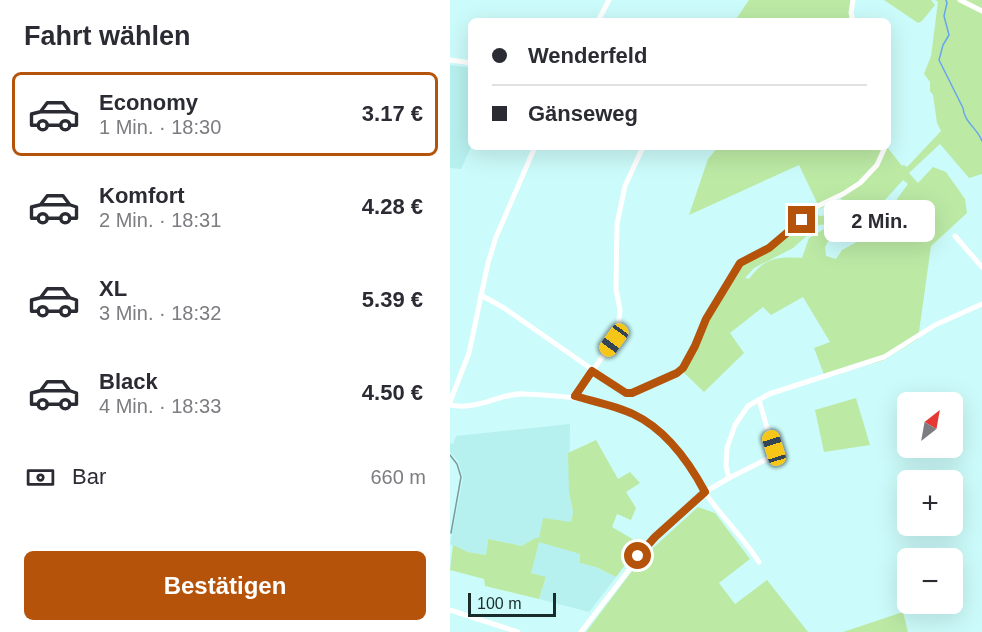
<!DOCTYPE html>
<html lang="de">
<head>
<meta charset="utf-8">
<style>
	:root { --surface:#fff; --page:#f7f7f7; --text:#2b2b33; --muted:#7c7c81; --line:#e1e1e2; --accent:#b45309 }
	body { margin:0; font-family:Helvetica,sans-serif; background:var(--page); color:var(--text); height:100vh; display:flex; flex-direction:column; font-size:22px; white-space:nowrap }
	* { box-sizing:border-box; margin:0 }
	p { font-size:20px; color:var(--muted) }
	.icon { flex:none; width:33px; height:33px; fill:none; stroke:currentColor; stroke-width:2; stroke-linecap:round; stroke-linejoin:round }
	.map { position:relative; flex:1; overflow:hidden }
	.details { display:flex; flex-direction:column; background:var(--surface); width:450px }
	.details>* { flex:none }
	.hud { position:absolute; left:18px; top:18px; width:423px; height:132px; border-radius:9px; box-shadow:0 6px 24px #0002; display:grid; align-content:center; height:132px; padding:0 24px; background:var(--surface) }
	.needle { width:39px; rotate:31deg }
	.fabs { position:absolute; left:447px; top:392px; display:grid; gap:12px }
	.fabs a { display:grid; place-items:center; width:66px; height:66px; border-radius:9px; background:var(--surface); box-shadow:0 6px 24px #0002; font-size:30px }
	.scale { position:absolute; left:18px; bottom:15px; width:88px; box-sizing:border-box; padding-left:6px; border:3px solid #192c2b; border-top:0; font-size:16px; line-height:21px; white-space:nowrap; color:#192c2b; -webkit-text-stroke:4px #cbfbfa; paint-order:stroke }
	.end { position:absolute; width:27px; height:27px; margin:-14px; border:8px solid #b45309; background:#fff; box-shadow:0 0 0 3px #fff }
	.from { border-radius:50% }
	.bubble { position:absolute; height:42px; border-radius:9px; background:var(--surface); box-shadow:0 6px 24px #0002; font-size:20px; font-weight:700; line-height:42px; text-align:center }
	.car { position:absolute; width:18px; height:36px; margin:-18px -9px; border-radius:8px; box-shadow:0 0 4px 2px #0007; background:linear-gradient(#f5c518 24%,#345 0 40%,#f5c518 0 76%,#345 0 86%,#f5c518 0) }
	.hud b { display:flex; align-items:center; gap:21px; height:57px; font-size:22px }
	.hud b+b { border-top:2px solid var(--line) }
	.hud i { width:15px; height:15px; background:var(--text) }
	ul { padding:0; list-style:none }
	li { display:flex; align-items:center; gap:18px; height:84px; margin:0 12px 9px; padding:0 12px; border:3px solid transparent; border-radius:9px }
	li div { flex:1 }
	li b { display:block; font-size:22px }
	li em { font-style:normal; font-weight:700 }
	li.selected { border-color:var(--accent) }
	li>.icon { width:54px; height:54px; stroke-width:1.5 }
	h2 { padding:0 24px; font-size:27px; line-height:72px }
	.pay { display:flex; align-items:center; gap:15px; height:66px; padding:0 24px; font-size:22px }
	.pay p { margin-inline-start:auto }
	.primary-button { display:flex; gap:12px; margin-top:auto; padding:12px 24px }
	.primary-button a { flex:1; height:69px; border-radius:9px; background:var(--accent); color:#fff; font-size:24px; font-weight:700; line-height:69px; text-align:center }
	main { display:flex; flex:1; min-height:0 }
	.map>svg:first-child { display:block }
	.built { fill:#b7f1ef }
	.green { fill:#bceaa5; fill-rule:evenodd }
	.lines { fill:none; stroke-linecap:round; stroke-linejoin:round }
	.stream { stroke:#67a5ec; stroke-width:1.5 }
	.minor { stroke:#fff; stroke-width:5 }
	.tram { stroke:#799c9b; stroke-width:1.5 }
	.route { stroke:#b45309; stroke-width:8 }
</style>
</head>
<body>
<main>
<section class="details">
<h2>Fahrt wählen</h2>
<ul>
<li class="selected"><svg class="icon" aria-label="car" viewBox="0 0 24 24"><path d="M5 17H2v-5l4-1 3-4h7l3 4 3 1v5h-3M9 17h6M6 11h13"/><circle cx="7" cy="17" r="2"/><circle cx="17" cy="17" r="2"/></svg><div><b>Economy</b><p>1 Min. · 18:30</p></div><em>3.17 €</em></li>
<li><svg class="icon" aria-label="car" viewBox="0 0 24 24"><path d="M5 17H2v-5l4-1 3-4h7l3 4 3 1v5h-3M9 17h6M6 11h13"/><circle cx="7" cy="17" r="2"/><circle cx="17" cy="17" r="2"/></svg><div><b>Komfort</b><p>2 Min. · 18:31</p></div><em>4.28 €</em></li>
<li><svg class="icon" aria-label="car" viewBox="0 0 24 24"><path d="M5 17H2v-5l4-1 3-4h7l3 4 3 1v5h-3M9 17h6M6 11h13"/><circle cx="7" cy="17" r="2"/><circle cx="17" cy="17" r="2"/></svg><div><b>XL</b><p>3 Min. · 18:32</p></div><em>5.39 €</em></li>
<li><svg class="icon" aria-label="car" viewBox="0 0 24 24"><path d="M5 17H2v-5l4-1 3-4h7l3 4 3 1v5h-3M9 17h6M6 11h13"/><circle cx="7" cy="17" r="2"/><circle cx="17" cy="17" r="2"/></svg><div><b>Black</b><p>4 Min. · 18:33</p></div><em>4.50 €</em></li>
</ul>
<div class="pay"><svg class="icon" aria-label="cash" viewBox="0 0 24 24"><path d="M3 7h18v10H3z"/><circle cx="12" cy="12" r="2"/></svg>Bar<p>660 m</p></div>
<div class="primary-button"><a>Bestätigen</a></div>
</section>
<div class="map">
<svg width="532" height="632" viewBox="0 0 532 632">
	<rect width="100%" height="100%" fill="#cbfbfa"/>
	<g class="built">
		<path d="M 0,65 L 21,68 L 21,147 L 11,169 L 0,168 Z"/>
		<path d="M 120,424 L 119,492 L 123,512 L 121,523 L 89,539 L 85,538 L 72,546 L 38,539 L 36,555 L 18,552 L 0,544 L 13,478 L 8,461 L 0,452 L 0,443 L 3,444 L 6,436 Z"/>
		<path d="M 88,541 L 131,554 L 130,563 L 146,567 L 166,577 L 139,612 L 89,599 L 96,578 L 81,573 Z"/>
	</g>
	<g class="green">
		<path d="M 299,0 L 401,0 L 399,21 L 289,21 L 286,19 Z"/>
		<path d="M 434,0 L 481,0 L 485,5 L 472,21 L 468,23 Z"/>
		<path d="M 485,0 L 532,0 L 532,174 L 519,178 L 490,144 L 459,173 L 468,183 L 483,167 L 496,172 L 515,199 L 517,213 L 481,246 L 468,339 L 432,361 L 375,377 L 364,348 L 380,342 L 353,297 L 321,315 L 313,307 L 280,333 L 294,353 L 254,392 L 229,368 L 280,273 L 284,274 L 302,257 L 326,245 L 366,209 L 369,216 L 401,214 L 418,205 L 397,204 L 390,198 L 370,209 L 349,165 L 239,215 L 258,159 L 268,147 L 437,147 L 452,166 L 454,165 L 457,167 L 491,131 L 487,123 L 483,95 L 480,91 L 480,82 L 474,74 L 481,56 L 488,2 ZM 453,180 L 458,184 L 447,199 L 450,211 L 448,220 L 439,224 L 427,220 L 405,243 L 392,250 L 386,259 L 376,256 L 375,247 L 380,238 L 374,229 L 359,238 L 352,258 C 326,256 315,258 299,279 L 295,278 L 304,268 L 343,248 L 369,225 L 404,222 L 424,212 Z"/>
		<path d="M 406,398 L 420,445 L 374,452 L 365,410 Z"/>
		<path d="M 146,440 L 168,479 L 180,472 L 190,483 L 176,492 L 186,508 L 181,520 L 167,514 L 162,527 L 191,544 L 166,577 L 146,567 L 130,563 L 130,554 L 89,542 L 81,573 L 96,577 L 89,599 L 35,586 L 34,579 L 0,570 L 3,545 L 18,552 L 36,555 L 38,539 L 72,546 L 85,538 L 89,538 L 93,518 L 121,522 L 123,512 L 119,492 L 118,453 Z"/>
		<path d="M 248,507 L 265,513 L 300,559 L 269,583 L 285,604 L 317,580 L 358,632 L 136,632 L 192,558 Z"/>
		<path d="M 453,612 L 458,632 L 393,632 Z"/>
	</g>
	<g class="lines">
		<path class="stream" d="M 496,0 L 497,3 L 494,16 L 499,35 L 493,45 L 489,60 L 513,108 C 514,122 528,129 532,141"/>
		<g class="minor">
			<path d="M 510,0 L 532,11"/>
			<path d="M 148,21 L 159,0"/>
			<path d="M 403,21 L 401,13 L 403,0"/>
			<path d="M 0,60 L 21,63"/>
			<path d="M 438,122 L 438,136"/>
			<path d="M 505,236 L 532,267"/>
			<path d="M 31,295 L 54,308 L 176,393 L 182,393 L 221,377 L 233,368 L 245,346 L 256,319 L 290,263 L 319,248 L 366,207 L 393,194 L 410,183 L 427,165 L 435,147"/>
			<path d="M 125,396 L 164,340 L 168,330 L 170,310 L 166,289 L 167,224 L 175,186 L 193,147"/>
			<path d="M 0,402 L 19,353 L 38,263 L 46,237 L 85,147"/>
			<path d="M 0,405 C 27,411 52,392 76,394 C 134,397 189,402 228,452 C 240,467 249,486 261,501 C 277,522 295,540 309,562"/>
			<path d="M 279,478 L 319,458 L 324,452 L 309,400"/>
			<path d="M 0,610 L 68,632"/>
			<path d="M 131,632 L 199,544 L 255,492 L 279,478 L 276,466 L 277,448 L 285,425 L 298,406 L 319,394 L 434,357 L 485,325 L 532,304"/>
		</g>
		<path class="tram" d="M 0,455 L 7,464 L 11,477 L 1,533"/>
	</g>
	<g class="lines">
		<path class="route" d="M 188,556 L 205,537 L 255,492 C 239,462 215,429 183,414 C 167,406 142,401 125,396 L 142,371 L 176,393 L 182,393 L 227,373 L 233,368 L 245,346 L 256,319 L 290,263 L 319,248 L 352,220"/>
	</g>
</svg>
<div class="fabs">
<a><svg class="needle" viewBox="-14 -14 28 28"><path d="M0-13l5 13h-10z" fill="#e53935"/><path d="M0 13l5-13h-10z" fill="#7c7c81"/></svg></a>
<a>+</a>
<a>−</a>
</div>
<div class="scale">100 m</div>
<i class="end from" style="left:188px;top:556px"></i>
<i class="end" style="left:352px;top:220px"></i>
<div class="bubble" style="left:374px;top:200px;width:111px">2 Min.</div>
<i class="car" style="left:164px;top:340px;rotate:216deg"></i>
<i class="car" style="left:324px;top:448px;rotate:343deg"></i>
<div class="hud">
<b><i class="from"></i>Wenderfeld</b>
<b><i></i>Gänseweg</b>
</div>
</div>
</main>
</body>
</html>
